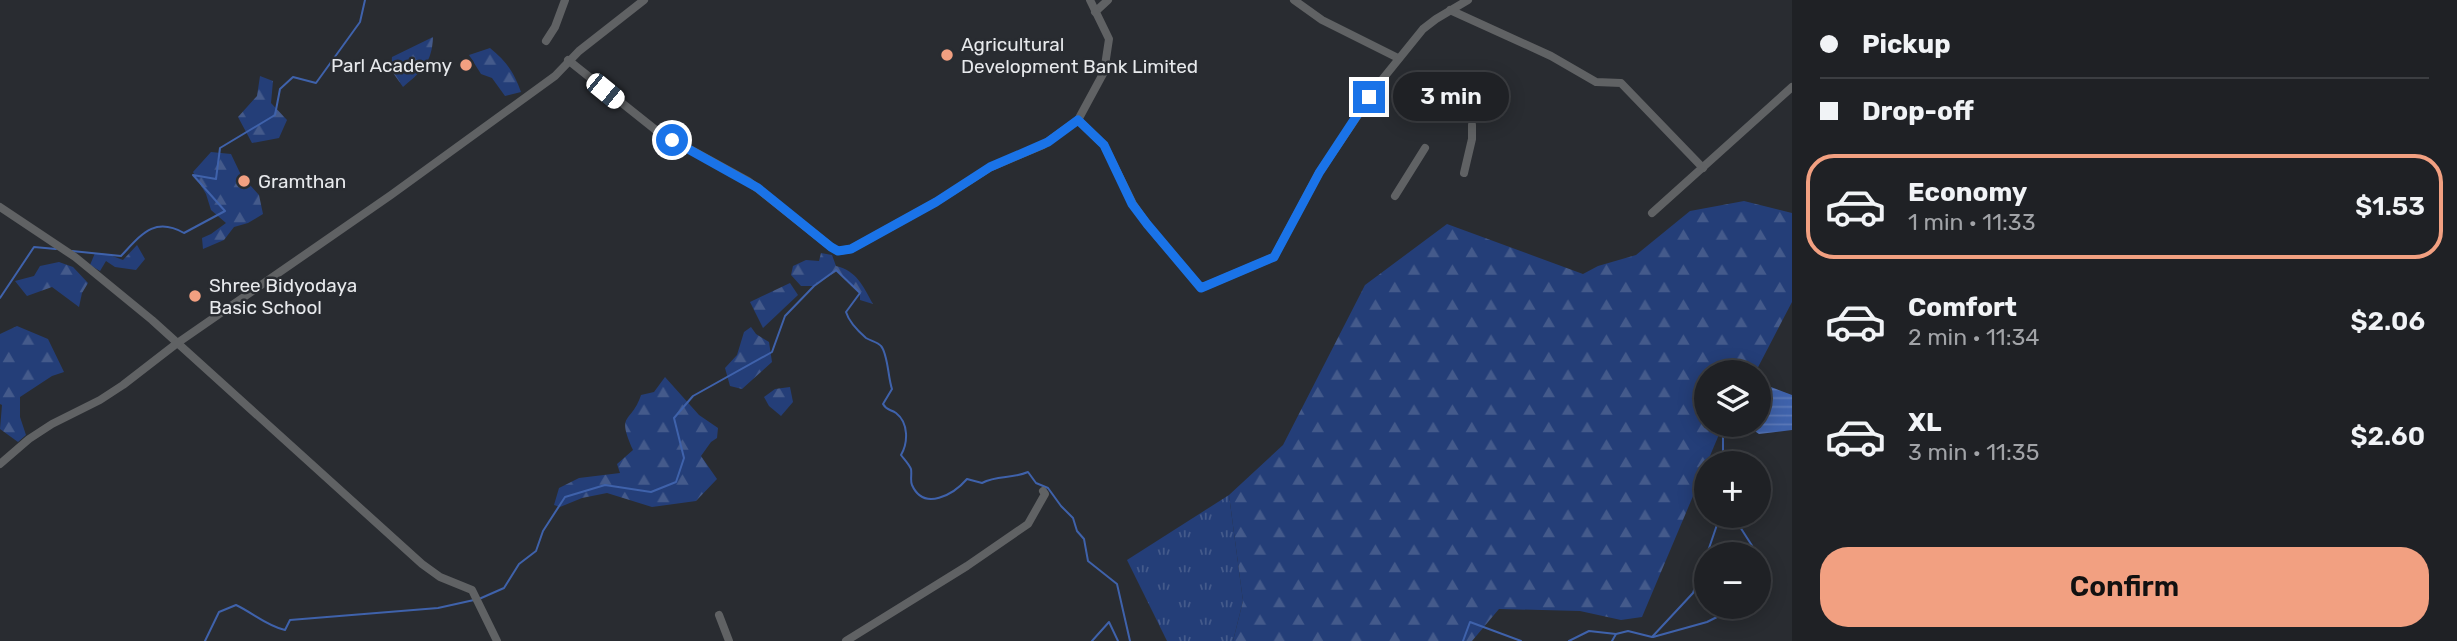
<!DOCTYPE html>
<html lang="en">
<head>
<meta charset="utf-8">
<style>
	:root { --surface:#1f2125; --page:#27292d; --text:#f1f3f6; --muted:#a1a3a7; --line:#3c3e42; --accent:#f2a081 }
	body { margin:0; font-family:Rubik,sans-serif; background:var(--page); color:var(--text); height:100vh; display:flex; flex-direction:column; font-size:26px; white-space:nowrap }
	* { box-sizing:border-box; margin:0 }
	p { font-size:23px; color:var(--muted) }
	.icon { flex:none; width:38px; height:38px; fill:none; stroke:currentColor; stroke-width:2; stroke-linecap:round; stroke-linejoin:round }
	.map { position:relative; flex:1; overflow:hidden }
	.sheet { display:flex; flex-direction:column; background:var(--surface); width:665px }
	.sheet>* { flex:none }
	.banner { display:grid; align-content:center; height:154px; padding:0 28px; background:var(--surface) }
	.controls { position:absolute; left:1694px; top:360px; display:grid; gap:14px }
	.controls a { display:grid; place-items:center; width:77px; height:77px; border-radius:50%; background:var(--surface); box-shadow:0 4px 18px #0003,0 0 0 2px var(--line); font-size:35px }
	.end { position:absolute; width:32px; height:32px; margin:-16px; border:9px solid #1a73e8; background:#fff; box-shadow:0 0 0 4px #fff }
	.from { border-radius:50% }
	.bubble { position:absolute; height:49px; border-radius:24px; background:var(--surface); box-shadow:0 4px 18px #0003,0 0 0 2px var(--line); font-size:23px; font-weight:600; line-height:49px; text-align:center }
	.car { position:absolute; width:21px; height:42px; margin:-21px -10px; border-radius:9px; box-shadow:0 0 5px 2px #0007; background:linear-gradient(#fff 24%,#345 0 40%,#fff 0 76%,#345 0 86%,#fff 0) }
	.banner b { display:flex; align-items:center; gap:24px; height:66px; font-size:26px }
	.banner b+b { border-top:2px solid var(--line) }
	.banner i { width:18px; height:18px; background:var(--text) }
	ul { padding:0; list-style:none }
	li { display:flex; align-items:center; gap:21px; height:105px; margin:0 14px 10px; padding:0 14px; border:4px solid transparent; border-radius:28px }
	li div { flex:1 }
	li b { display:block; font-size:26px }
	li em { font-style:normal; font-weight:600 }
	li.active { border-color:var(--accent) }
	li>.icon { width:63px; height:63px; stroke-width:1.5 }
	.action { display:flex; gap:14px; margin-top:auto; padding:14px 28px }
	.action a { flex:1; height:80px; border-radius:28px; background:var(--accent); color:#111; font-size:28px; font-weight:600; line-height:80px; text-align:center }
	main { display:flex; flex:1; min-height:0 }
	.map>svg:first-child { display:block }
	.grass { fill:url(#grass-tufts) }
	.forest { fill:url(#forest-firs) }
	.water { fill:url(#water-rules) }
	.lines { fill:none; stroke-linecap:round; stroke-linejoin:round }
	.stream { stroke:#3f62ab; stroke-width:2 }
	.minor { stroke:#606264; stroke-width:8 }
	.route { stroke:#1a73e8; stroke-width:9 }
	.poi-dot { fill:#f2a081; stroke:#292c31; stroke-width:2.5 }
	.labels { text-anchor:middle; stroke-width:5; stroke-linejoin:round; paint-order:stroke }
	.poi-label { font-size:19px; fill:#e7e9ec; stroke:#292c31; text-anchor:start }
</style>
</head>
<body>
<main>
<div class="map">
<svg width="1792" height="641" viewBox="0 0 1792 641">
	<defs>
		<pattern id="grass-tufts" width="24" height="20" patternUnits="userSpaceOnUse" patternTransform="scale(1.75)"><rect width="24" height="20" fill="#243e78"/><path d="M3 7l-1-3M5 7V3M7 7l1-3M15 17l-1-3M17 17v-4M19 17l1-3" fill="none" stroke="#445a8b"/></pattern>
		<pattern id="forest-firs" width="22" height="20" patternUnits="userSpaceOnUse" patternTransform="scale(1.75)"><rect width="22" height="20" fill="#243e78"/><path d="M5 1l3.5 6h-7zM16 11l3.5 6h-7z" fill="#445a8b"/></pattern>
		<pattern id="water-rules" width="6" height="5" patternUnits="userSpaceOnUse" patternTransform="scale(1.75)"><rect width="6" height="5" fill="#3f62ab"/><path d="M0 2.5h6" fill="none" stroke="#5b78b7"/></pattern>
	</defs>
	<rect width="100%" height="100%" fill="#292c31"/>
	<path class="grass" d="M 1229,495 L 1243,601 L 1233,641 L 1167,641 L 1127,560 Z"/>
	<g class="forest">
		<path d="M 433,37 C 432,63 422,71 403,87 L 391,70 L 392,57 Z"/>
		<path d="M 490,48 C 506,61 514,72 521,92 L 505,96 L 492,78 L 481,74 L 469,55 Z"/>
		<path d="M 260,76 L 273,81 L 271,103 L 287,120 L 279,138 L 252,143 L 238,117 L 257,96 Z"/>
		<path d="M 211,152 L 231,154 L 241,175 L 259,195 L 263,214 L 248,223 L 234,227 L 224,240 L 203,249 L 202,238 L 211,234 L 226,223 L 211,210 L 206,194 L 193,172 Z"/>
		<path d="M 1744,201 L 1792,213 L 1792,302 L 1755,373 L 1706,373 L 1706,425 L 1723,425 L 1642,617 L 1621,620 L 1580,611 L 1499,609 L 1472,641 L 1233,641 L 1243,601 L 1229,495 L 1283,445 L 1365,285 L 1447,224 L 1583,274 L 1598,266 L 1636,255 L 1690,211 Z"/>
		<path d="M 137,245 L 145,259 L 136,270 L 115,267 L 106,261 L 100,271 L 90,265 L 95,253 L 107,254 L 123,260 Z"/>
		<path d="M 821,253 L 832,255 L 836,266 C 857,271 863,286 873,304 L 860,300 L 860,293 L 837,271 L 814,286 L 801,286 L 791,275 L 793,266 L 806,260 L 819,261 Z"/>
		<path d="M 59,262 L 73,267 L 88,283 L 82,293 L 79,307 L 52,287 L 27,296 L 15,281 L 34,276 L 40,266 Z"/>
		<path d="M 790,283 L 798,295 L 763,328 L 750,302 Z"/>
		<path d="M 17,326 L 48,339 L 64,372 L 52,376 L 20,397 L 20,417 L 26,435 L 18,442 L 0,429 L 2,405 L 0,404 L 0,334 Z"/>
		<path d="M 751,327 L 756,334 L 769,342 L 772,362 L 742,389 L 730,386 L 725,368 L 737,355 L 744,332 Z"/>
		<path d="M 665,377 L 699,415 L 718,428 L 717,438 L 711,442 L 701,456 L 717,479 L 696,501 L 652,507 L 607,493 L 582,498 L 560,507 L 554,505 L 559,488 L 579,478 L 620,473 L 617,464 L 633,450 C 616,411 631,425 641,395 L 654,392 Z"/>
		<path d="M 790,387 L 793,402 L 781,416 L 769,406 L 764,397 L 775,389 Z"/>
	</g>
	<path class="water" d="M 1771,387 L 1792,395 L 1792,430 L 1759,434 L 1746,425 L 1759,425 L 1759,389 Z"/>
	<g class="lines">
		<g class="stream">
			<path d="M 72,251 L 121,256 C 141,235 154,216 184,233 L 225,211 L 193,175 L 216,179 L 220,148 L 275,115 L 280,89 L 293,77 L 316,83 L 360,22 L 365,0"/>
			<path d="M 0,298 L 34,247 L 56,249"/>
			<path d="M 1723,464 L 1723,436 L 1731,425"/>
			<path d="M 1733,516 L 1758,555"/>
			<path d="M 1707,554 L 1720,516"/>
			<path d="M 479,599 L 504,588 L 519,564 L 536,551 L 543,531 L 565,497 L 605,485 L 651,492 L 676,482 L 684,458 L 674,418 L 693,396 L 772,352 L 785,316 L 814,286 L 836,270 L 860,293 L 846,312 C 849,322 858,331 866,338 C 871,341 878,342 881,346 C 888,354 888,378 892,389 L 883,404 C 887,411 890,409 896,413 C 909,423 908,443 901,455 C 904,459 909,464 911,469 C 912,474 910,481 912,485 C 924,512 954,494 967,479 L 982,483 C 997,475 1012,479 1028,472 L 1036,483 L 1048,488 L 1061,506 L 1073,518 L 1077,531 L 1084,539 L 1088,561 L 1117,584 L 1130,641"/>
			<path d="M 1653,637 L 1707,622 L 1737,607"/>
			<path d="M 205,641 L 219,612 L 236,605 C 253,613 267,626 285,630 L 290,620 L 438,608 L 474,600"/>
			<path d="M 1092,641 L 1109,622 L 1118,641"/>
			<path d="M 1463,641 L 1470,622 L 1521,641"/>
			<path d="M 1569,641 L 1589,631 L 1616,634 L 1628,631 L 1652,637 L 1693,593 L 1706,555"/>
			<path d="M 1612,641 L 1616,634"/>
		</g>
		<g class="minor">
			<path d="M 1294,0 L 1322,20 L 1398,58"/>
			<path d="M 1450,10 L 1551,56 L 1596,82 L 1621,83 L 1703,168"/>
			<path d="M 1095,12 L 1108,0"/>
			<path d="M 546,41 L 555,27 L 565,0"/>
			<path d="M 568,60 L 657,131 L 748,181 L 831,247 L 838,251 L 851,249 L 936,202 L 991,167 L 1043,145 L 1078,120 L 1104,72 L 1109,39 L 1090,0"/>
			<path d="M 1078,120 L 1104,145 L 1133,204 L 1147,224 L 1201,288 L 1274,257 L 1319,173 L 1381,81 L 1423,29 L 1436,19 L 1468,0"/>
			<path d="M 1464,173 L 1472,139 L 1472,125"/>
			<path d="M 1395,196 L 1425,148"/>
			<path d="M 0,207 L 75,257 L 152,320 L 422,564 L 440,577 L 472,590 L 497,641"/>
			<path d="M 1652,213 L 1792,87"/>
			<path d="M 0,464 L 29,439 L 52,424 L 100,400 L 123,385 L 176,344 L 391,195 L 555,76 L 579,51 L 644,0"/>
			<path d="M 719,615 L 729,641"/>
			<path d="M 846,641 L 967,566 L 1028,524 L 1045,494 L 1043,491"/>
		</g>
	</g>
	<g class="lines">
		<path class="route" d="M 672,140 L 758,188 L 831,247 L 838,251 L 851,249 L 936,202 L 990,167 L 1048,142 L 1078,120 L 1104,145 L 1132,204 L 1147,224 L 1201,288 L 1274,257 L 1319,173 L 1369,97"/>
	</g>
	<g class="poi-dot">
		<circle cx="947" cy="55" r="7"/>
		<circle cx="466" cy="65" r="7"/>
		<circle cx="244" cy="181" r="7"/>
		<circle cx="195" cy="296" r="7"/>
	</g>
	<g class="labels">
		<g class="poi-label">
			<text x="961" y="51">Agricultural<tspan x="961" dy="22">Development Bank Limited</tspan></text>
			<text x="452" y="72" text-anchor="end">Parl Academy</text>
			<text x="258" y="188">Gramthan</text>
			<text x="209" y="292">Shree Bidyodaya<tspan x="209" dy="22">Basic School</tspan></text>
		</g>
	</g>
</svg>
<div class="controls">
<a><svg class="icon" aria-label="layers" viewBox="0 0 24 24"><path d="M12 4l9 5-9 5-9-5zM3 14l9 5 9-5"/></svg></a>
<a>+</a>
<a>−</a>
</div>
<i class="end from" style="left:672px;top:140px"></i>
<i class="end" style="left:1369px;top:97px"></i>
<div class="bubble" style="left:1393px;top:72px;width:116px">3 min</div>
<i class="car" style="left:605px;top:91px;rotate:129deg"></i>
</div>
<section class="sheet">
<div class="banner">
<b><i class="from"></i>Pickup</b>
<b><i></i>Drop-off</b>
</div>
<ul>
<li class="active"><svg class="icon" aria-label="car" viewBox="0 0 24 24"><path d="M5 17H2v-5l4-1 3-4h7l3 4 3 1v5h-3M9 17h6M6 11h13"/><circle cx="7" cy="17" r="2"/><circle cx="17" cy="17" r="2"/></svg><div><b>Economy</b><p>1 min · 11:33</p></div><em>$1.53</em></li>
<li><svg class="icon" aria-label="car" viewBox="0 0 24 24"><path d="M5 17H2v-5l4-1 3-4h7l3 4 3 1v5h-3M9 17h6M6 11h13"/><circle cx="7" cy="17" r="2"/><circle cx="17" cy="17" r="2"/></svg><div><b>Comfort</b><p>2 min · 11:34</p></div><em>$2.06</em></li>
<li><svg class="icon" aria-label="car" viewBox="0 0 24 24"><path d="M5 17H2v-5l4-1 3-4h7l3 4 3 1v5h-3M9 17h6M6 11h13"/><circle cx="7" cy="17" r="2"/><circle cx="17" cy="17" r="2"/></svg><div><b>XL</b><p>3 min · 11:35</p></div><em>$2.60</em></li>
</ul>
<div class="action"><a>Confirm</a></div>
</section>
</main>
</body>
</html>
